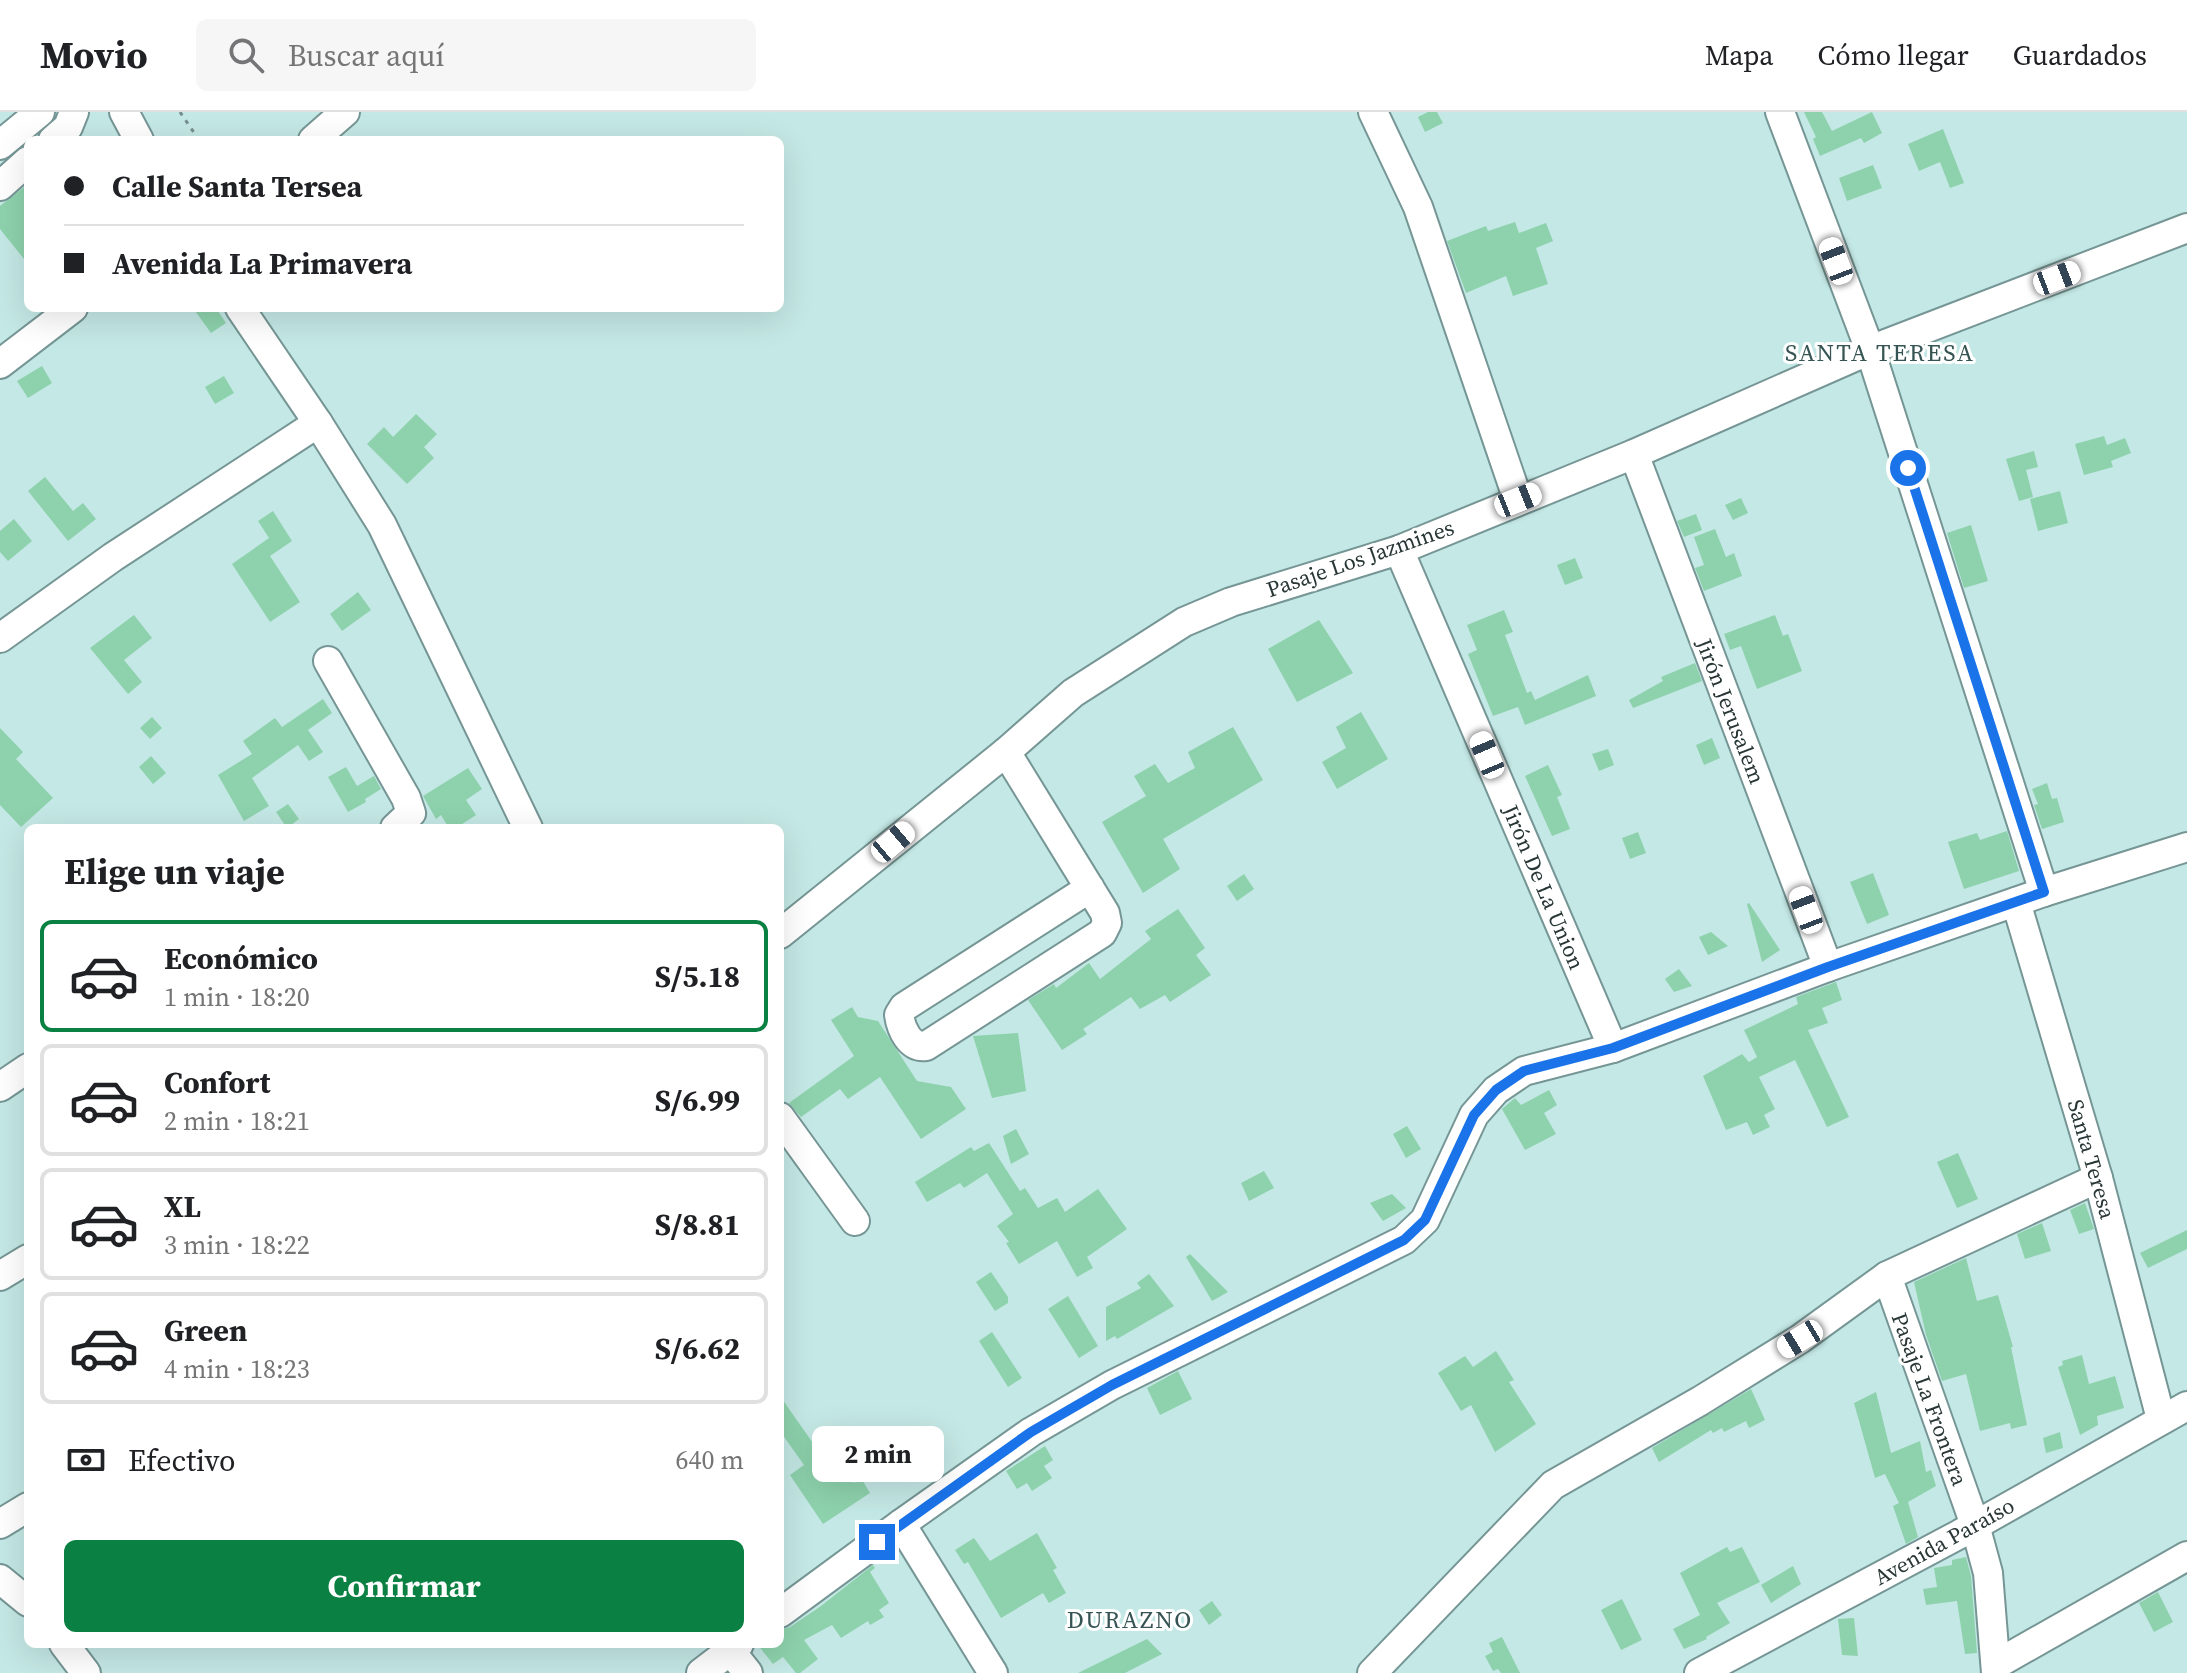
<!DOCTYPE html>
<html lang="es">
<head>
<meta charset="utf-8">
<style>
	:root { --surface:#fff; --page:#f6f6f6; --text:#202124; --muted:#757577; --line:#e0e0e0; --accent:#0b8043 }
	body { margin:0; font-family:"Source Serif 4",serif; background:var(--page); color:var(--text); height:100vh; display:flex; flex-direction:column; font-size:30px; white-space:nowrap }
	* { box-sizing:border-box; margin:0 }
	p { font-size:26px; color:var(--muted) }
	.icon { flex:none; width:44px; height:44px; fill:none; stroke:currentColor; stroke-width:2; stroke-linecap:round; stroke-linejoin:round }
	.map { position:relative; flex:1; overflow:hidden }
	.sheet { position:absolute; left:24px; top:712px; width:760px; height:824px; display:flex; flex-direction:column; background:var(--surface); border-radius:12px; box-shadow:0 8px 32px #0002 }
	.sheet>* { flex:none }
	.top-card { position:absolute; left:24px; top:24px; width:760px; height:176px; border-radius:12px; box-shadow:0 8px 32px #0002; display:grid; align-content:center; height:176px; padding:0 40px; background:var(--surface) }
	.end { position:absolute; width:36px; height:36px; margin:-18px; border:10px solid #1a73e8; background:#fff; box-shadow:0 0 0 4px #fff }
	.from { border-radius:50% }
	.bubble { position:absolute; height:56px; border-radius:12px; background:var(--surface); box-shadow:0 8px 32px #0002; font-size:26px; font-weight:700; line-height:56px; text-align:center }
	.car { position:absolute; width:24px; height:48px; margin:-24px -12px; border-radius:10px; box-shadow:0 0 6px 2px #0007; background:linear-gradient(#fff 24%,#345 0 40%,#fff 0 76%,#345 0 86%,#fff 0) }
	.top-card b { display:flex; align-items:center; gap:28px; height:76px; font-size:30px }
	.top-card b+b { border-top:2px solid var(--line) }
	.top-card i { width:20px; height:20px; background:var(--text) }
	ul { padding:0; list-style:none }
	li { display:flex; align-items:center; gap:24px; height:112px; margin:0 16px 12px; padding:0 24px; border:4px solid var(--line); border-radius:12px }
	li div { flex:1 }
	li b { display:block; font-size:30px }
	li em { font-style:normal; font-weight:700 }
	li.selected { border-color:var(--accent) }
	li>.icon { width:72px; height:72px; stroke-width:1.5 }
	h2 { padding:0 40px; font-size:36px; line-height:96px }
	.pay { display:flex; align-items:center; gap:20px; height:88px; padding:0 40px; font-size:30px }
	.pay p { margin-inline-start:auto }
	.primary-button { display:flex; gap:16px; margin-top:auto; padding:16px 40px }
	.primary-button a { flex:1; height:92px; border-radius:12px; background:var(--accent); color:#fff; font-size:32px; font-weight:700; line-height:92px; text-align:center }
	header { display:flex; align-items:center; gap:48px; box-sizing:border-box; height:112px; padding:0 40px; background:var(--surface); border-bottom:2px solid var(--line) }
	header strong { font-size:38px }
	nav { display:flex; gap:44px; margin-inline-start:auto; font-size:28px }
	.search { width:560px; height:72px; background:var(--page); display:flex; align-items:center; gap:20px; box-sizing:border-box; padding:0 28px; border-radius:12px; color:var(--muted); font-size:30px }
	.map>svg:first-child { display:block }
	.building { fill:#8ed2ad }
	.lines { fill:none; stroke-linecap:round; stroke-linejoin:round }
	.minor-casing { stroke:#759695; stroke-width:32 }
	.path { stroke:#768f8d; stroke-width:3; stroke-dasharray:4 6; stroke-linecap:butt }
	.minor { stroke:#fff; stroke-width:28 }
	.route { stroke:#1a73e8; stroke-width:10 }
	.labels { text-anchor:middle; stroke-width:6; stroke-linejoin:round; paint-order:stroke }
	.street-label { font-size:22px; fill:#283635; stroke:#fff }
	.neighbourhood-label { font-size:24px; letter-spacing:2px; fill:#355453; stroke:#fff }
</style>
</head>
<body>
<header>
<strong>Movio</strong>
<div class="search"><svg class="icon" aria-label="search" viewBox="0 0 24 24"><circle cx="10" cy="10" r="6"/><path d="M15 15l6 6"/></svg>Buscar aquí</div>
<nav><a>Mapa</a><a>Cómo llegar</a><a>Guardados</a></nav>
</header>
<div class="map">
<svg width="2187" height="1561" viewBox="0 0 2187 1561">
	<rect width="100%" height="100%" fill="#c4e8e5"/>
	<g class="building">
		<path d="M 1428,0 L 1437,0 L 1443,11 L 1425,20 L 1418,5 Z"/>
		<path d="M 1804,0 L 1822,0 L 1832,19 L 1872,0 L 1882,21 L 1864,31 L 1861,26 L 1820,44 L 1813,27 L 1816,25 Z"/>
		<path d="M 1943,17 L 1964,71 L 1950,76 L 1940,50 L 1919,59 L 1908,32 Z"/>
		<path d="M 1873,53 L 1882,76 L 1847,89 L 1839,66 Z"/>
		<path d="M 28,72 L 28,152 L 0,117 L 0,94 Z"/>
		<path d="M 1515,110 L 1519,121 L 1546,111 L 1553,129 L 1536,136 L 1548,172 L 1513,184 L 1506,164 L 1466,181 L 1447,129 L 1486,114 L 1488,119 Z"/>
		<path d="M 193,196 L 216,196 L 226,211 L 211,221 Z"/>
		<path d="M 42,254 L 52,271 L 28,286 L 17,269 Z"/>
		<path d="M 224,264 L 234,281 L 215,292 L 205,275 Z"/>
		<path d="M 416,302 L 437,322 L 424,335 L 434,346 L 407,372 L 367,332 L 384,315 L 393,325 Z"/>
		<path d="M 2104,324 L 2107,333 L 2125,326 L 2131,341 L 2111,349 L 2113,355 L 2084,363 L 2075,332 Z"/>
		<path d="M 2034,339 L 2038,355 L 2026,358 L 2033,385 L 2019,389 L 2006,347 Z"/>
		<path d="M 45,365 L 73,399 L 83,391 L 96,407 L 68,429 L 28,379 Z"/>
		<path d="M 2060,379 L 2068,411 L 2038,419 L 2030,387 Z"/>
		<path d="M 1741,386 L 1748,401 L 1733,408 L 1725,393 Z"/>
		<path d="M 273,399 L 292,429 L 270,444 L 300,490 L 270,510 L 232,452 L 269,426 L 258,409 Z"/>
		<path d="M 1696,402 L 1702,418 L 1684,425 L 1677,409 Z"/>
		<path d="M 14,407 L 32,429 L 8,449 L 0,440 L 0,419 Z"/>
		<path d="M 1971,413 L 1988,469 L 1964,476 L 1947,421 Z"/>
		<path d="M 1715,417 L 1726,445 L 1734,441 L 1742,464 L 1704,479 L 1695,456 L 1704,453 L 1694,425 Z"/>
		<path d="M 1575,446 L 1583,466 L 1565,473 L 1557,453 Z"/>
		<path d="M 358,480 L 371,498 L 342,519 L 330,502 Z"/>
		<path d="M 1504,498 L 1513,520 L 1505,523 L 1527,581 L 1531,579 L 1535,588 L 1588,563 L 1596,584 L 1525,613 L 1518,595 L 1493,604 L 1468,542 L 1477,538 L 1467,513 Z"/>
		<path d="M 134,503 L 152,526 L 124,548 L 142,570 L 128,582 L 90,536 Z"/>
		<path d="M 1775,503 L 1783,524 L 1788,522 L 1802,559 L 1757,577 L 1741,534 L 1730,538 L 1724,522 Z"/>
		<path d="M 1319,508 L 1353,561 L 1297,590 L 1268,537 Z"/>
		<path d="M 1695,551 L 1702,569 L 1633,596 L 1629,588 L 1663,569 L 1661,565 Z"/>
		<path d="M 323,587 L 332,601 L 308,618 L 323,640 L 309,649 L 298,633 L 252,666 L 269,694 L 244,709 L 218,663 L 252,642 L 243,629 L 275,606 L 282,615 Z"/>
		<path d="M 1361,600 L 1388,647 L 1337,677 L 1322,650 L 1346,636 L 1336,615 Z"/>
		<path d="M 152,605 L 162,616 L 150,627 L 140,616 Z"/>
		<path d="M 1233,615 L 1263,668 L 1163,727 L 1180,757 L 1143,781 L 1102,710 L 1146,684 L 1134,664 L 1155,652 L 1168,671 L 1195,656 L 1188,640 Z"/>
		<path d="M 0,616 L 23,640 L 16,647 L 53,686 L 21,715 L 0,693 Z"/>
		<path d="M 1712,626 L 1720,646 L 1704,653 L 1696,633 Z"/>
		<path d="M 1608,637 L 1614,653 L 1599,659 L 1592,642 Z"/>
		<path d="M 151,644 L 166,661 L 153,672 L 139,655 Z"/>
		<path d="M 1548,653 L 1562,683 L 1557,685 L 1570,717 L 1552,724 L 1525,664 Z"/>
		<path d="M 346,655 L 357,674 L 374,664 L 381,677 L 365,687 L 366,690 L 348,700 L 328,665 Z"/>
		<path d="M 468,656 L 482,677 L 466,688 L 476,703 L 456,716 L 449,716 L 441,703 L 436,707 L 423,684 Z"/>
		<path d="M 2047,671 L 2052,687 L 2057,686 L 2064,710 L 2042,717 L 2034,693 L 2038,692 L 2032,677 Z"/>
		<path d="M 288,692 L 299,707 L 287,716 L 276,700 Z"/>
		<path d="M 2007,719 L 2019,759 L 1964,777 L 1948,730 L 1977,721 L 1980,728 Z"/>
		<path d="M 1638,720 L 1646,741 L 1630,747 L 1622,726 Z"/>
		<path d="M 1873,761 L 1889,803 L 1867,812 L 1850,770 Z"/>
		<path d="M 1244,762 L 1254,777 L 1237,789 L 1227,774 Z"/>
		<path d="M 1749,791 L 1780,838 L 1762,850 L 1747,792 Z"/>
		<path d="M 1178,797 L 1205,836 L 1196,843 L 1211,863 L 1170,890 L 1165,883 L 1140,897 L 1131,885 L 1083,917 L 1087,922 L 1062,938 L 1028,888 L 1054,872 L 1056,876 L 1089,851 L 1100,867 L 1151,827 L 1145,819 Z"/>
		<path d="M 1711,820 L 1728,834 L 1708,843 L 1699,825 Z"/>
		<path d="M 1679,857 L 1692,874 L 1674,880 L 1665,867 Z"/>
		<path d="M 1836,870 L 1842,888 L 1822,896 L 1828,911 L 1808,918 L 1849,1005 L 1827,1015 L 1795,948 L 1759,965 L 1775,997 L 1764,1003 L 1770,1015 L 1753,1023 L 1747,1010 L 1726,1018 L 1703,964 L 1742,942 L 1749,950 L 1757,945 L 1744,918 L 1798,892 L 1796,885 Z"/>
		<path d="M 852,895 L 858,905 L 878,909 L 917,969 L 951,975 L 966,997 L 921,1027 L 880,965 L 848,987 L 840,977 L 801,1005 L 789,991 L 854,944 L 831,908 Z"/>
		<path d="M 1018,921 L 1026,979 L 992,986 L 973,924 Z"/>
		<path d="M 1549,978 L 1557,993 L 1544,1001 L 1556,1022 L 1525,1038 L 1502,997 L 1515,986 L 1521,993 Z"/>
		<path d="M 1407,1014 L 1421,1037 L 1406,1046 L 1393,1022 Z"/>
		<path d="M 1016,1017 L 1029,1042 L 1011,1052 L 1003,1024 Z"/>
		<path d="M 989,1031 L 1020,1079 L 1025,1076 L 1038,1096 L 1057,1086 L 1065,1100 L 1098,1077 L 1127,1117 L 1087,1145 L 1093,1156 L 1077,1165 L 1057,1129 L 1019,1152 L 1006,1131 L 1009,1130 L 997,1114 L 1013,1102 L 987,1061 L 964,1076 L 960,1071 L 927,1090 L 915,1070 L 971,1035 L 974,1039 Z"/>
		<path d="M 1958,1041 L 1978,1087 L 1957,1096 L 1937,1050 Z"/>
		<path d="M 1264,1059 L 1274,1076 L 1249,1089 L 1241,1071 Z"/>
		<path d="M 1392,1082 L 1406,1096 L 1383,1109 L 1370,1091 Z"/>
		<path d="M 2085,1091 L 2094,1117 L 2079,1122 L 2070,1098 Z"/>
		<path d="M 2042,1111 L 2051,1139 L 2025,1147 L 2017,1122 Z"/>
		<path d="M 2187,1118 L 2187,1137 L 2148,1156 L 2140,1141 Z"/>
		<path d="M 1190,1142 L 1228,1180 L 1212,1189 L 1186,1145 Z"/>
		<path d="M 1966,1146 L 1977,1189 L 1998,1183 L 2013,1235 L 2011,1235 L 2027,1313 L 2011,1317 L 2010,1311 L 1980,1319 L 1966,1262 L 1942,1269 L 1926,1223 L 1914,1170 Z"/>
		<path d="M 991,1160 L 1008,1185 L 1008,1191 L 995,1199 L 976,1170 Z"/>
		<path d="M 1149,1162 L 1174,1194 L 1117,1227 L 1115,1224 L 1106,1229 L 1106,1195 L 1141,1176 L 1137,1171 Z"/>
		<path d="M 1068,1184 L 1098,1234 L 1079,1246 L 1048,1197 Z"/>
		<path d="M 992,1220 L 1022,1266 L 1008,1275 L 979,1229 Z"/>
		<path d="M 1496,1239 L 1514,1268 L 1509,1270 L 1536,1312 L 1495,1340 L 1471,1293 L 1461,1299 L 1438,1261 L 1465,1244 L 1473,1255 Z"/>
		<path d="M 2082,1243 L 2089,1272 L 2115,1264 L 2124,1296 L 2097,1304 L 2098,1313 L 2080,1323 L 2058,1255 L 2063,1253 L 2062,1249 Z"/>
		<path d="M 1178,1259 L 1192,1287 L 1160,1303 L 1147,1276 Z"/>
		<path d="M 1751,1277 L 1765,1308 L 1749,1316 L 1746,1309 L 1724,1320 L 1722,1316 L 1713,1321 L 1711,1318 L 1659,1350 L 1652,1336 Z"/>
		<path d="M 1876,1280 L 1891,1341 L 1920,1329 L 1926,1360 L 1931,1358 L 1936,1374 L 1908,1390 L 1918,1425 L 1906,1432 L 1893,1394 L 1899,1391 L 1885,1362 L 1875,1366 L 1854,1291 Z"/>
		<path d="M 780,1284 L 815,1334 L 818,1332 L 839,1362 L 845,1358 L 854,1371 L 861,1366 L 870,1381 L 823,1412 L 790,1363 L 804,1353 L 780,1319 Z"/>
		<path d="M 2060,1320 L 2063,1336 L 2046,1341 L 2043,1326 Z"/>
		<path d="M 1045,1334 L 1053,1348 L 1044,1354 L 1052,1366 L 1032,1379 L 1027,1371 L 1017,1377 L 1006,1359 Z"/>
		<path d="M 1037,1421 L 1057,1456 L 1053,1458 L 1066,1481 L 1049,1491 L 1043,1481 L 1001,1506 L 968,1450 L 964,1452 L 955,1438 L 974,1426 L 990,1449 Z"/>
		<path d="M 1727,1435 L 1730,1440 L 1742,1435 L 1760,1470 L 1717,1491 L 1730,1511 L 1706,1525 L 1707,1527 L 1684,1537 L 1673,1517 L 1700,1503 L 1680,1461 Z"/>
		<path d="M 1966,1445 L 1971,1464 L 1977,1541 L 1965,1542 L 1957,1489 L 1926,1493 L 1923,1477 L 1937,1475 L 1934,1456 L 1952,1453 L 1952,1448 Z"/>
		<path d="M 873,1453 L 875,1456 L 870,1460 L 889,1491 L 879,1498 L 884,1505 L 870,1513 L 868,1509 L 841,1526 L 832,1513 L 804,1528 L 818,1547 L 800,1561 L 796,1561 L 783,1545 L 773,1552 L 757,1532 L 780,1532 L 780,1518 L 790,1515 L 821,1494 Z"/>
		<path d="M 1793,1454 L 1801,1472 L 1771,1491 L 1761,1473 Z"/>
		<path d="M 2158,1480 L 2173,1510 L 2154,1520 L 2139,1491 Z"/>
		<path d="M 1622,1487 L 1642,1528 L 1621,1538 L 1601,1498 Z"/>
		<path d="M 1212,1489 L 1222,1503 L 1209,1513 L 1199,1498 Z"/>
		<path d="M 1854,1506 L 1858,1544 L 1842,1543 L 1838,1507 Z"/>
		<path d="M 1502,1525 L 1520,1561 L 1501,1561 L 1498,1557 L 1493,1559 L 1485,1544 L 1493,1540 L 1489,1531 Z"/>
		<path d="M 1147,1527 L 1162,1542 L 1125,1561 L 1078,1561 Z"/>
	</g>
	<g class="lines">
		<defs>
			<g id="minor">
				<path d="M 124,0 L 139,28"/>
				<path d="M 1373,0 L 1418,95 L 1518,388"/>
				<path d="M 1780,0 L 1870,238 L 2044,780"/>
				<path d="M 53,28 L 68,15 L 74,0"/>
				<path d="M 313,28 L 345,0"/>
				<path d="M 0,33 L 40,0"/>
				<path d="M 0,74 L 28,49"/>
				<path d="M 240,196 L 318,311 L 382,413 L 528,716"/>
				<path d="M 0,252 L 73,196"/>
				<path d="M 1634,342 L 1828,855"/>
				<path d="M 1399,438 L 1613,936"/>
				<path d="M 0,526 L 113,445 L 318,311"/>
				<path d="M 328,549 L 406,686 L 411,701 L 395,716"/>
				<path d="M 1006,640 L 1105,801 L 1107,811 L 1102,821 L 926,934 C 910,937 901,917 899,903 L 904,895 L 1090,776"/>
				<path d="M 2016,790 L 2098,1066 L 2161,1307"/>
				<path d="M 780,822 L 1006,640 L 1073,581 L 1184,510 L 1231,490 L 1399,438 L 1634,342 L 1870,238 L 2187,116"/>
				<path d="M 0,975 L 28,956"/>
				<path d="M 780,1005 L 855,1109"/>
				<path d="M 0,1164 L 28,1147"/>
				<path d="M 1887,1164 L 1975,1413 L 1988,1461 L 1996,1561"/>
				<path d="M 0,1412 L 28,1395"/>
				<path d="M 901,1412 L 993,1561"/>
				<path d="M 0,1467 L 28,1490"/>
				<path d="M 780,1501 L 901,1412 L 1031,1320 L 1112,1273 L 1404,1128 L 1425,1108 L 1474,1003 L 1496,978 L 1524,959 L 1613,936 L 1828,855 L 2044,780 L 2187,735"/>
				<path d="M 64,1532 L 86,1561"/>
				<path d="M 725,1532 L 748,1561"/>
				<path d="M 1997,1552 L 2187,1444"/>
				<path d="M 701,1561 L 739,1532"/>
				<path d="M 1372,1561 L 1553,1373 L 1700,1289 L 1800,1227 L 1887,1164 L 2098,1066"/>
				<path d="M 1699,1561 L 1960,1422 L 2187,1294"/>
			</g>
		</defs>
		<use href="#minor" class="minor-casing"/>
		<path class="path" d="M 180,0 L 199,28"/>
		<use href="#minor" class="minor"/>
	</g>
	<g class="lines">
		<path class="route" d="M 877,1430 L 1031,1320 L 1112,1273 L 1404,1128 L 1425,1108 L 1474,1003 L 1496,978 L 1524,959 L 1613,936 L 1828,855 L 2044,780 L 1908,356"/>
	</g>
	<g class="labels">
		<g class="street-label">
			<text transform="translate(1360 446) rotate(-19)" y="8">Pasaje Los Jazmines</text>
			<text transform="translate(1731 599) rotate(69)" y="8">Jirón Jerusalem</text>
			<text transform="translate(1544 775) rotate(67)" y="8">Jirón De La Union</text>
			<text transform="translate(2092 1047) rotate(74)" y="8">Santa Teresa</text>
			<text transform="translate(1930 1287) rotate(70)" y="8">Pasaje La Frontera</text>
			<text transform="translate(1944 1429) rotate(-29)" y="8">Avenida Paraíso</text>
		</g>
		<g class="neighbourhood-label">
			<text x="1880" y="249">SANTA TERESA</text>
			<text x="1130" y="1516">DURAZNO</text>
		</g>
	</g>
</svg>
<i class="end from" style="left:1908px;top:356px"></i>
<i class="end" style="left:877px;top:1430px"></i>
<div class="bubble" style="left:812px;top:1314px;width:132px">2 min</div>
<i class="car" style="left:1836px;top:149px;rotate:339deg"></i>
<i class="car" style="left:2057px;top:166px;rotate:69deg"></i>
<i class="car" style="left:1518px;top:388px;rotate:68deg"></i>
<i class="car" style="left:1487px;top:643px;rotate:337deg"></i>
<i class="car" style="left:893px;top:730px;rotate:50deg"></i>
<i class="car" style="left:1806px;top:798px;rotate:339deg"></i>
<i class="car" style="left:1800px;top:1227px;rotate:239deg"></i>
<div class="top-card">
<b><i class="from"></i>Calle Santa Tersea</b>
<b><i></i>Avenida La Primavera</b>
</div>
<section class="sheet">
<h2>Elige un viaje</h2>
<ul>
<li class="selected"><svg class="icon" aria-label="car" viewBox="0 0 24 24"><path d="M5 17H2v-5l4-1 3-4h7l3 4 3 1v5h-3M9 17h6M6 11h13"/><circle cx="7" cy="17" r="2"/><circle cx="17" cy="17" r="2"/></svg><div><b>Económico</b><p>1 min · 18:20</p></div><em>S/5.18</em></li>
<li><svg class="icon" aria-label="car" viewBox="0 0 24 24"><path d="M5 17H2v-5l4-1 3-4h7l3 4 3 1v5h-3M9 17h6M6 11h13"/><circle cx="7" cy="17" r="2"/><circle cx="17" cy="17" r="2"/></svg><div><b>Confort</b><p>2 min · 18:21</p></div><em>S/6.99</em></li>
<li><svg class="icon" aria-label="car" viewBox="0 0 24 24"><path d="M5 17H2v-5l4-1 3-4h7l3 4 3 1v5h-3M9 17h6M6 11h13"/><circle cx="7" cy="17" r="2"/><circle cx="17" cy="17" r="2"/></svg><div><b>XL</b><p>3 min · 18:22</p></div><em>S/8.81</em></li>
<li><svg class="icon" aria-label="car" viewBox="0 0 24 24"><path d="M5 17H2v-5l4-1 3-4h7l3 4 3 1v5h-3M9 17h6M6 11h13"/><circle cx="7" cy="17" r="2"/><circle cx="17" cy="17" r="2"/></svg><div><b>Green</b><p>4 min · 18:23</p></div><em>S/6.62</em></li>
</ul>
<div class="pay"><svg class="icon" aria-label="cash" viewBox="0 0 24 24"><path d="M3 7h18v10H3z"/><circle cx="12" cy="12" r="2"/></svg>Efectivo<p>640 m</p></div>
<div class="primary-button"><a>Confirmar</a></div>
</section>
</div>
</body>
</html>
